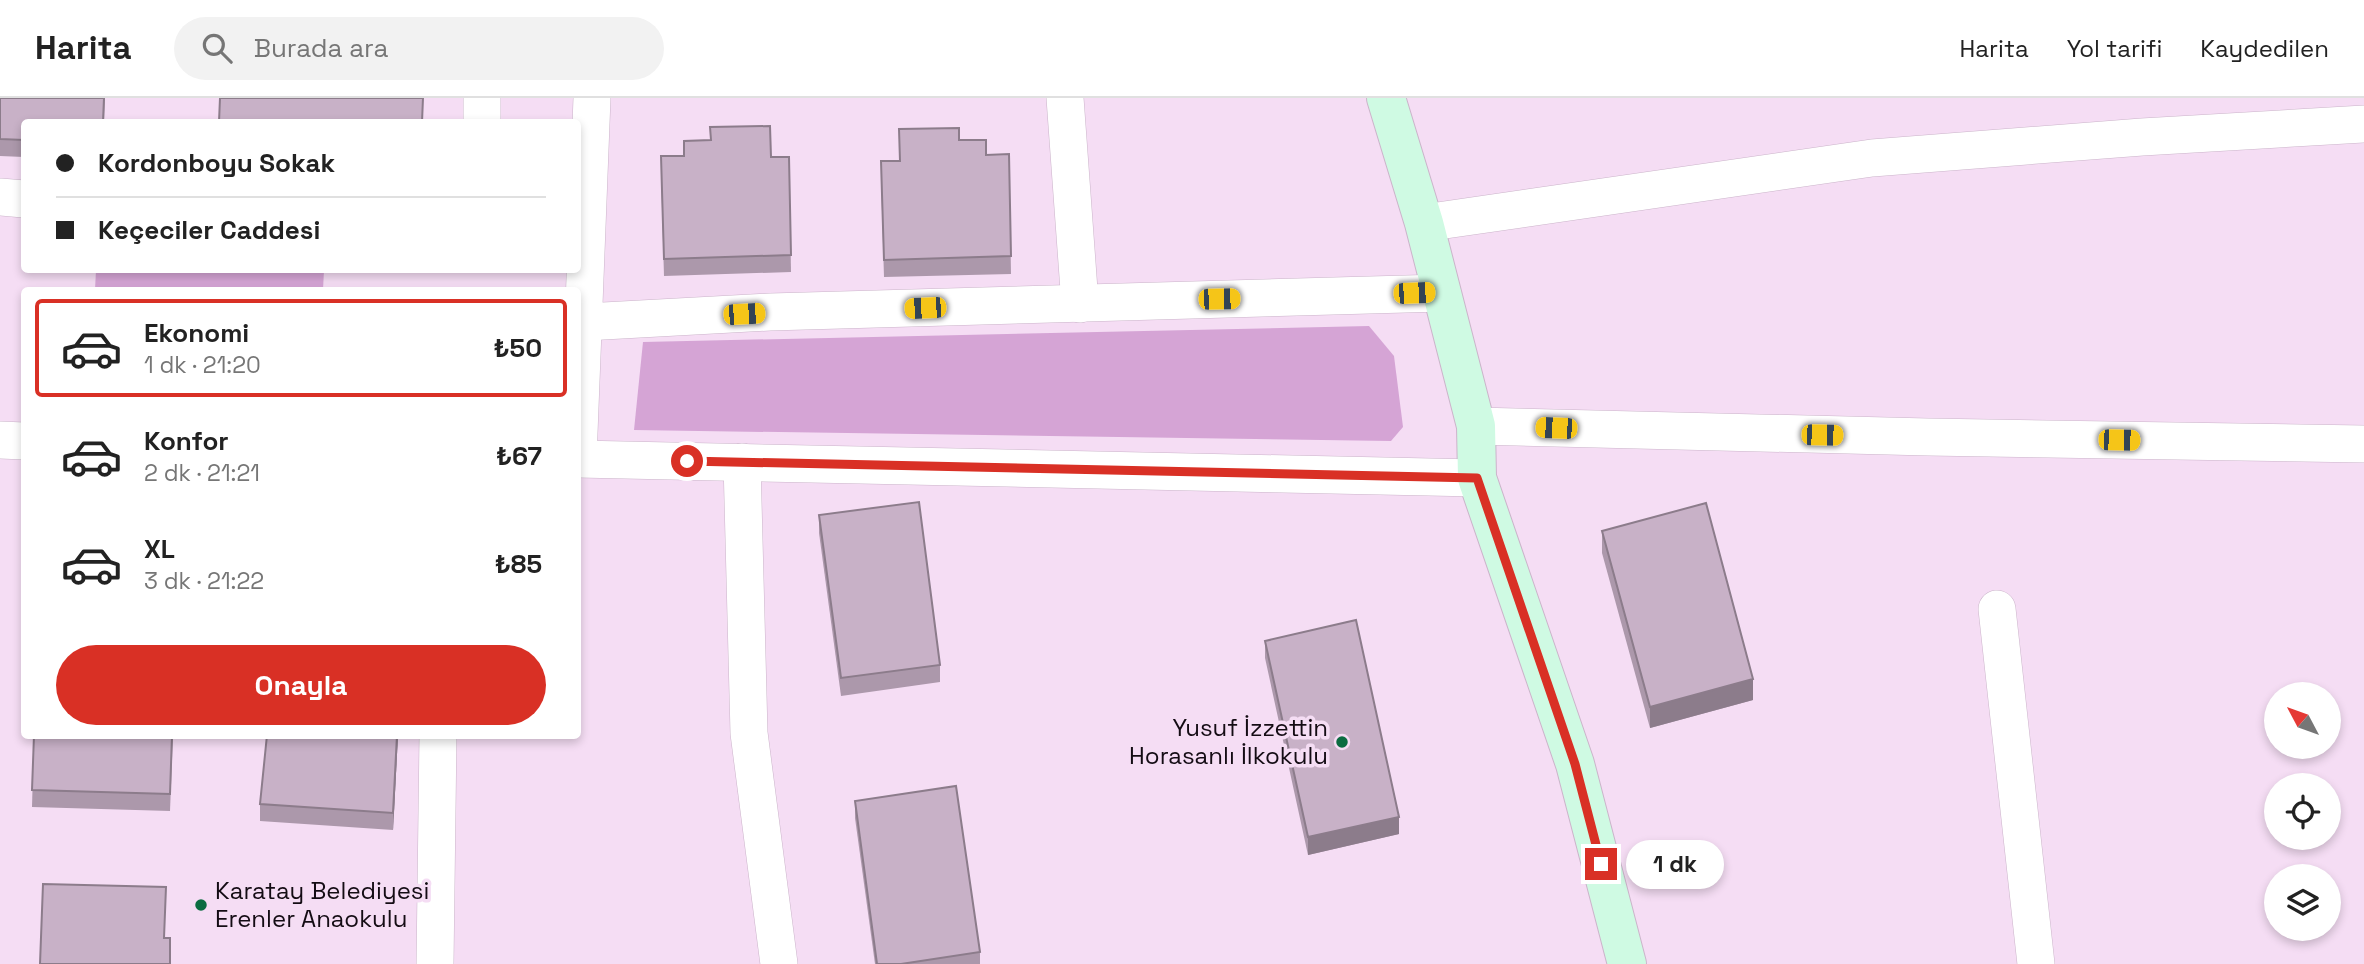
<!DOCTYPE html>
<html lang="tr">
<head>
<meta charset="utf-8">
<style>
	:root { --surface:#fff; --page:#f2f2f2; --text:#222; --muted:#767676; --line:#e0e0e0; --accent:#d93025 }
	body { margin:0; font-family:"Space Grotesk",sans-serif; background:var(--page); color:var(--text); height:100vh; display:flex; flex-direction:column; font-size:26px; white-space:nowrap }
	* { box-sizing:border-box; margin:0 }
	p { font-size:23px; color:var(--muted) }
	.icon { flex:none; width:38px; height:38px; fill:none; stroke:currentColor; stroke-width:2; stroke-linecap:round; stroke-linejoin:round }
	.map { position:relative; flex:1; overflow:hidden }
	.details { position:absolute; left:21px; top:189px; width:560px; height:452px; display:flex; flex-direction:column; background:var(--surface); border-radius:7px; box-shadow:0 4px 10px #0003 }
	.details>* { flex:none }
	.top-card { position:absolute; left:21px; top:21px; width:560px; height:154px; border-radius:7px; box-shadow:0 4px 10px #0003; display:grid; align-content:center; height:154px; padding:0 35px; background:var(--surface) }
	.needle { width:46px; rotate:311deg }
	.buttons { position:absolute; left:2264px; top:584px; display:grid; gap:14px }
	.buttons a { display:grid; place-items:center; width:77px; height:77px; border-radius:50%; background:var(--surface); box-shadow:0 4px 10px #0003; font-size:35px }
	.end { position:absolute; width:32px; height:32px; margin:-16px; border:9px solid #d93025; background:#fff; box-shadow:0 0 0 4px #fff }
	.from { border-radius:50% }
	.bubble { position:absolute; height:49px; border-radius:24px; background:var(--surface); box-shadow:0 4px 10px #0003; font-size:23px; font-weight:700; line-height:49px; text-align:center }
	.car { position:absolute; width:21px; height:42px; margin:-21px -10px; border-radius:9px; box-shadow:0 0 5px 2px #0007; background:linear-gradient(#f5c518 24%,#345 0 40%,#f5c518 0 76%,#345 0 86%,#f5c518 0) }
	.top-card b { display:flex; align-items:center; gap:24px; height:66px; font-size:26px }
	.top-card b+b { border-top:2px solid var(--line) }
	.top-card i { width:18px; height:18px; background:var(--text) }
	ul { padding:12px 0 0; list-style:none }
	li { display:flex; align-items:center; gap:21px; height:98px; margin:0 14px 10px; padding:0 21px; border:4px solid transparent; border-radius:7px }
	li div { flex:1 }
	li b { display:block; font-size:26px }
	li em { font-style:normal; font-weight:700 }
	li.selected { border-color:var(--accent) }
	li>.icon { width:63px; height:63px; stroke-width:1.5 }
	.button { display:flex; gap:14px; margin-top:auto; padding:14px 35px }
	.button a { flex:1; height:80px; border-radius:42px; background:var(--accent); color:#fff; font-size:28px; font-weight:700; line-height:80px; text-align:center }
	header { display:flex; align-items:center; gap:42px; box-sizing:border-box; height:98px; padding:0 35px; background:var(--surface); border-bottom:2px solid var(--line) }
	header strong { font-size:33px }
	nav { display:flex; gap:38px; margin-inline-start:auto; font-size:24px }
	.search { width:490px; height:63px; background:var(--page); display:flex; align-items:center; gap:18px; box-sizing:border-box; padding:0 24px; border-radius:38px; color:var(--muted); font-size:26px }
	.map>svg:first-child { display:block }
	.green { fill:#d5a4d5 }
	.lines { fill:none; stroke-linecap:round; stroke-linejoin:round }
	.street-casing { stroke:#cbb4ca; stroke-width:38 }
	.secondary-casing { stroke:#cbb4ca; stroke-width:40 }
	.street { stroke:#fff; stroke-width:37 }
	.secondary { stroke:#cffae3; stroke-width:38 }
	.wall { fill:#ac98ab }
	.shaded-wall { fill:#8c7c8b }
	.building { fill:#c8b1c7; stroke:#8c7c8b; stroke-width:2 }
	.route { stroke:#d93025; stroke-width:9 }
	.poi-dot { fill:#0b6c41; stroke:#f5ddf4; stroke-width:2.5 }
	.labels { text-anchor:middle; stroke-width:7; stroke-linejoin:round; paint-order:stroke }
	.poi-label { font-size:24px; fill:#140c14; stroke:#f5ddf4; text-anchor:end }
</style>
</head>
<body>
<header>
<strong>Harita</strong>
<div class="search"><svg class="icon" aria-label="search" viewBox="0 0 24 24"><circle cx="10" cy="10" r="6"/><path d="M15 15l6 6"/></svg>Burada ara</div>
<nav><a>Harita</a><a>Yol tarifi</a><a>Kaydedilen</a></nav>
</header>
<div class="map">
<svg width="2364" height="866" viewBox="0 0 2364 866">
	<rect width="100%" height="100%" fill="#f5ddf4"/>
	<g class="green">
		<path d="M 96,172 L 324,172 L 323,192 L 95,192 Z"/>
		<path d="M 1369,228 L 1394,258 L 1403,329 L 1391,343 L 634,332 L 643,244 Z"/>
	</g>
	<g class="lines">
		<defs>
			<g id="street">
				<path d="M 1065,0 L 1080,206"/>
				<path d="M 482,24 L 482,0"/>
				<path d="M 0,99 L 24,101"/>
				<path d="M 1424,125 L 1872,60 L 2142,39 L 2364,26"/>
				<path d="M 585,224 L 770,214 L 1442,195"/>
				<path d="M 1476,328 L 1928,339 L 2364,346"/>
				<path d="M 0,342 L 24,343"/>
				<path d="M 578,361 L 1477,380"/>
				<path d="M 578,361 L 592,0"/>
				<path d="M 742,364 L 749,635 L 779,866"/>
				<path d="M 1997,511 L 2036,866"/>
				<path d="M 435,866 L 438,637"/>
			</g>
			<path id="secondary" d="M 1386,0 L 1424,125 L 1476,328 L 1477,380 L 1575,666 L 1627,866"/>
		</defs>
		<use href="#street" class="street-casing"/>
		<use href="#secondary" class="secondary-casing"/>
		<use href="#street" class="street"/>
		<use href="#secondary" class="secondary"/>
	</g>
	<g class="wall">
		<path d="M 0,0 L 105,0 L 104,24 L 24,24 L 24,59 L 0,58 Z"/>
		<path d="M 959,42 L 986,57 L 1009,56 L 1011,176 L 884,179 L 881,81 L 899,63 Z"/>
		<path d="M 771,59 L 789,59 L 791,174 L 664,178 L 661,76 Z"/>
		<path d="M 819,417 L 940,567 L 940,584 L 841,598 L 819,435 Z"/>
		<path d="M 1602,433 L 1753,602 L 1650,630 L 1602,455 Z"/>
		<path d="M 1265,543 L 1399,736 L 1308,757 L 1265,560 Z"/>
		<path d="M 34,637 L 173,637 L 170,713 L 32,709 Z"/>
		<path d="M 398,637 L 393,732 L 260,723 L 260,706 Z"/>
		<path d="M 855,703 L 980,854 L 980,866 L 875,866 L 855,720 Z"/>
	</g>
	<g class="shaded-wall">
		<path d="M 1753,581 L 1753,602 L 1650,630 L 1650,609 Z"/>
		<path d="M 397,637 L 398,637 L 393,732 L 393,715 Z"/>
		<path d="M 1399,719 L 1399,736 L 1308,757 L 1308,739 Z"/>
	</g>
	<g class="building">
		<path d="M 0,0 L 104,0 L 103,24 L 24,24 L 24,42 L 0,41 Z"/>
		<path d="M 220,0 L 423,0 L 422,24 L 219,24 Z"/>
		<path d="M 770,28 L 771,59 L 789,59 L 791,157 L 664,161 L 661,58 L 684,58 L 684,43 L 711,42 L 710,29 Z"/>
		<path d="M 959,30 L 959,42 L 986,42 L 986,57 L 1009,56 L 1011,158 L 884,162 L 881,63 L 900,63 L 899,31 Z"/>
		<path d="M 919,404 L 940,567 L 841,580 L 819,417 Z"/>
		<path d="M 1706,405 L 1753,581 L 1650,609 L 1602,433 Z"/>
		<path d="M 1356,522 L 1399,719 L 1308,739 L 1265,543 Z"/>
		<path d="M 34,637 L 172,637 L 170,696 L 32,692 Z"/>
		<path d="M 267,637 L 397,637 L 393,715 L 260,706 Z"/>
		<path d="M 956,688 L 980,854 L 901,866 L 877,866 L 855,703 Z"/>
		<path d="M 43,786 L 166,789 L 164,840 L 170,840 L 170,866 L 40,866 Z"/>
	</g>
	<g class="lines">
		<path class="route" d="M 687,363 L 1477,380 L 1575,666 L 1601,766"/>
	</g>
	<g class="poi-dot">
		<circle cx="1342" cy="644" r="7"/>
		<circle cx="201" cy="807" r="7"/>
	</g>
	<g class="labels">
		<g class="poi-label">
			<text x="1328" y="638">Yusuf İzzettin<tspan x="1328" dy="28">Horasanlı İlkokulu</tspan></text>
			<text x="215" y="801" text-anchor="start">Karatay Belediyesi<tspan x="215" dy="28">Erenler Anaokulu</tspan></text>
		</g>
	</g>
</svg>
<div class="buttons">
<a><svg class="needle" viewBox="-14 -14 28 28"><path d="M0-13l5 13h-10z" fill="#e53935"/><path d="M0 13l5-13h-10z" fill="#767676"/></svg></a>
<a><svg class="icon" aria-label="locate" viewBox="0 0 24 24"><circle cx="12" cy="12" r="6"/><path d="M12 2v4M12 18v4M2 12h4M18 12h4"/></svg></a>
<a><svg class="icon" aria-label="layers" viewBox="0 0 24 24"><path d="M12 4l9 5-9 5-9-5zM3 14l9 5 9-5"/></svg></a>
</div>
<i class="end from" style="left:687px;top:363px"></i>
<i class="end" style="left:1601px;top:766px"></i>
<div class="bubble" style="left:1626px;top:742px;width:98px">1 dk</div>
<i class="car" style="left:1414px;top:195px;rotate:88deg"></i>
<i class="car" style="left:1219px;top:201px;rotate:89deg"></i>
<i class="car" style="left:925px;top:210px;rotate:268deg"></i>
<i class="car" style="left:744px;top:216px;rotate:87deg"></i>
<i class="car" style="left:1556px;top:330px;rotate:272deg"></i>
<i class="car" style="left:1822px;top:337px;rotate:91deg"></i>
<i class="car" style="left:2119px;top:342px;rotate:91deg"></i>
<div class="top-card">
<b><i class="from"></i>Kordonboyu Sokak</b>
<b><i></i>Keçeciler Caddesi</b>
</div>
<section class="details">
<ul>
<li class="selected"><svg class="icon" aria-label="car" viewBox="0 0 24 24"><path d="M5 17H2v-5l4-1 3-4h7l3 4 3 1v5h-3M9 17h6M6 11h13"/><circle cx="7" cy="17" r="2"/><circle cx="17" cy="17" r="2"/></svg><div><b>Ekonomi</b><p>1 dk · 21:20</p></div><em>₺50</em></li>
<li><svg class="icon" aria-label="car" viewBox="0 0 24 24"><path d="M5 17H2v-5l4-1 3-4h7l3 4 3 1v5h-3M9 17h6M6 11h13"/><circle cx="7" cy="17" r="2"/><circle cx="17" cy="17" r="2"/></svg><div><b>Konfor</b><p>2 dk · 21:21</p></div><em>₺67</em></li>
<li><svg class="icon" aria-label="car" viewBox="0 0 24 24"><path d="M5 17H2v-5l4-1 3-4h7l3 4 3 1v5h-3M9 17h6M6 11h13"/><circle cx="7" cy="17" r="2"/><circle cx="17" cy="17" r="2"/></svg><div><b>XL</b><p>3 dk · 21:22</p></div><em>₺85</em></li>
</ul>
<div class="button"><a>Onayla</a></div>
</section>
</div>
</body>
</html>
